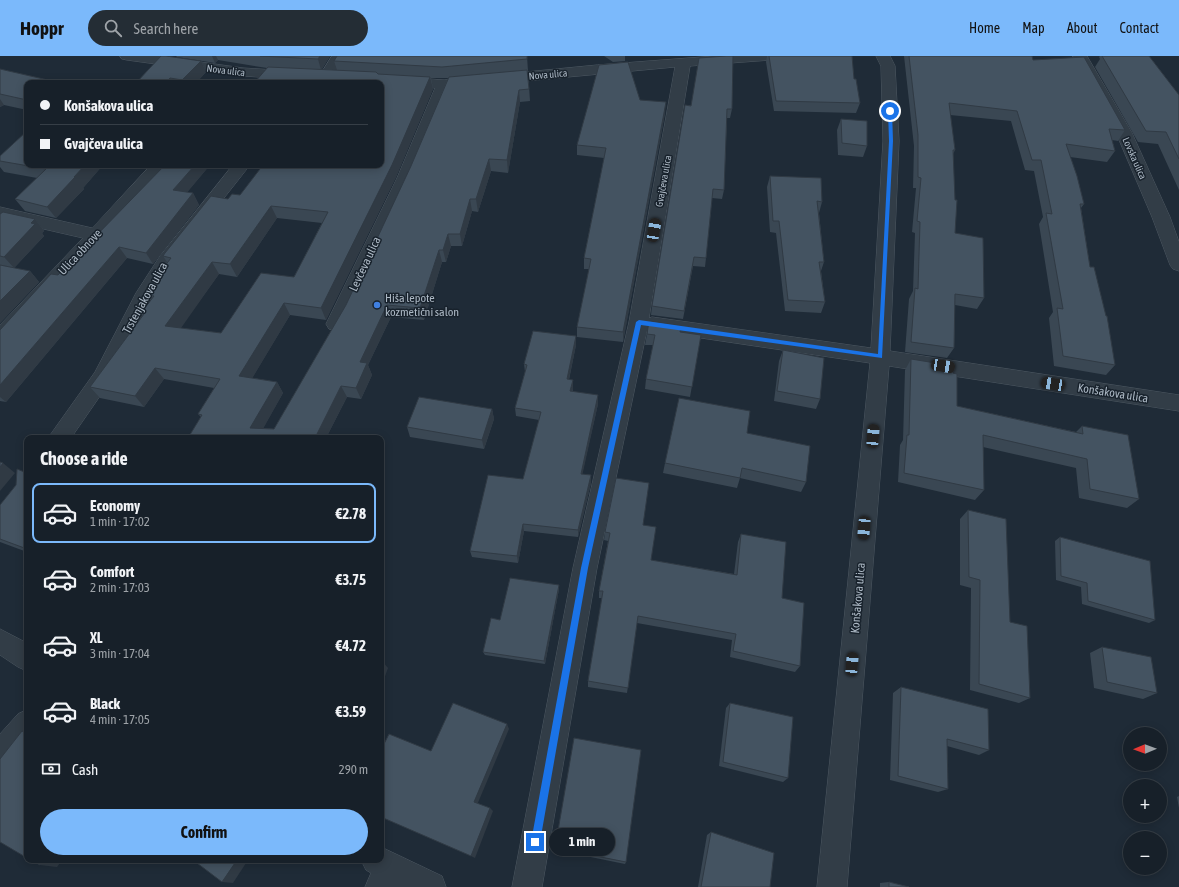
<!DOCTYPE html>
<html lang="en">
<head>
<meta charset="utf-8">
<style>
	:root { --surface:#172029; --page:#242d35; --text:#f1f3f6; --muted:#9ea3a8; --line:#363e46; --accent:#7bb9fb }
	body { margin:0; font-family:"Asap Condensed",sans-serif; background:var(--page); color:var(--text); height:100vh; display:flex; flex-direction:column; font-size:15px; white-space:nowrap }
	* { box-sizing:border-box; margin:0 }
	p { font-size:13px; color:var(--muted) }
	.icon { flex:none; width:22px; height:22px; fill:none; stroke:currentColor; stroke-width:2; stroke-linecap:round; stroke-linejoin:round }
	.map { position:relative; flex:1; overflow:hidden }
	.side { position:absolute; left:24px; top:379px; width:360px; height:428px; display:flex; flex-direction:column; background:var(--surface); border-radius:8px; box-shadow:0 2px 10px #0003,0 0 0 1px var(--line) }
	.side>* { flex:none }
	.banner { position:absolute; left:24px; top:24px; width:360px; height:88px; border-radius:8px; box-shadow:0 2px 10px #0003,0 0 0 1px var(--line); display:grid; align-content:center; height:88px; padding:0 16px; background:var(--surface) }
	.needle { width:26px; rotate:269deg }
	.tools { position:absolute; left:1123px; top:671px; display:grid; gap:8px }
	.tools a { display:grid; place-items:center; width:44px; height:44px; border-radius:50%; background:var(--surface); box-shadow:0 2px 10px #0003,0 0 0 1px var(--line); font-size:20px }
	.end { position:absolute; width:18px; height:18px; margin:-9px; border:5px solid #1a73e8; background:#fff; box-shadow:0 0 0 2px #fff }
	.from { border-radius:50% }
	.bubble { position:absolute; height:28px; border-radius:14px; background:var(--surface); box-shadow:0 2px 10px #0003,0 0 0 1px var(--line); font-size:13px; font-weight:700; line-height:28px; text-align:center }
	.car { position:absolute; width:12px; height:24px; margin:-12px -6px; border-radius:5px; box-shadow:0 0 3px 1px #0007; background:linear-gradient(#222 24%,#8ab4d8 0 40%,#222 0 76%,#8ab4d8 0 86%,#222 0) }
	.banner b { display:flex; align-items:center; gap:14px; height:38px; font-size:15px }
	.banner b+b { border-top:1px solid var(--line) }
	.banner i { width:10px; height:10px; background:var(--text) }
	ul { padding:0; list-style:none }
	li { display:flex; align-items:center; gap:12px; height:60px; margin:0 8px 6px; padding:0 8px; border:2px solid transparent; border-radius:8px }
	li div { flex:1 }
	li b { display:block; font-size:15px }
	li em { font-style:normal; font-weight:700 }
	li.active { border-color:var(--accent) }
	li>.icon { width:36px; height:36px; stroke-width:1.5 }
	h2 { padding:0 16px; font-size:18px; line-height:48px }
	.pay { display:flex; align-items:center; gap:10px; height:44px; padding:0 16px; font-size:15px }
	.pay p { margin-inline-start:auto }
	.button { display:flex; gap:8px; margin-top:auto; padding:8px 16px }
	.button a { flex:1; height:46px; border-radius:24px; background:var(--accent); color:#111; font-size:16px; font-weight:700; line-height:46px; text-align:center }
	header { display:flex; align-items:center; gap:24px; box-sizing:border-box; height:56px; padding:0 20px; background:var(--accent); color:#111 }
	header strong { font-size:19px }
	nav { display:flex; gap:22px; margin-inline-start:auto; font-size:14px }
	.search { width:280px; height:36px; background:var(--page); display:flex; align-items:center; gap:10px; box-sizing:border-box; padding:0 14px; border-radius:22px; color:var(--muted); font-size:15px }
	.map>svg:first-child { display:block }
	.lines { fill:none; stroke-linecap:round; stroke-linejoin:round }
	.street-casing { stroke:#4d5862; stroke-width:1 }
	.street { fill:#323d47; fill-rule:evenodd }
	.wall { fill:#3a4753; fill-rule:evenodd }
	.shaded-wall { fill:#303a44 }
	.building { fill:#445361; stroke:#303a44; fill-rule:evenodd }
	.route { fill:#1a73e8 }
	.shop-dot { fill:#3f7fe0; stroke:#18222c; stroke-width:1.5 }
	.labels { text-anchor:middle; stroke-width:3; stroke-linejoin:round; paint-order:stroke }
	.far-street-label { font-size:10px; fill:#acb8c4; stroke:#18222c }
	.street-label { font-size:12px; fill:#acb8c4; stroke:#18222c }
	.poi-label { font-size:12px; fill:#acb8c4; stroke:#18222c; text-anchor:start }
</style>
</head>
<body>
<header>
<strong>Hoppr</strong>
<div class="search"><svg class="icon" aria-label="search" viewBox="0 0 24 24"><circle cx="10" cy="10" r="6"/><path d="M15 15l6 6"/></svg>Search here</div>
<nav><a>Home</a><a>Map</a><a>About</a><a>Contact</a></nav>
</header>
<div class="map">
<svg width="1179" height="831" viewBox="0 0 1179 831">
	<rect width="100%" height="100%" fill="#1f2b37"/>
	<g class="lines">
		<defs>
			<g id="street">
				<path d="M 120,0 L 158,0 L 243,12 L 291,15 L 296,16 L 298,19 L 296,22 L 291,23 L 243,20 L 127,4 L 122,3 Z"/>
				<path d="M 332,0 L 346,0 L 331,24 L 326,25 L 321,24 L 319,21 Z"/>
				<path d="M 715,0 L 778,0 L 776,3 L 771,4 L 690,10 L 649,262 L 652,261 L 871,292 L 883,85 L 881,10 L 876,0 L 890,0 L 895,10 L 899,85 L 890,295 L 1179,339 L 1179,355 L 889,310 L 847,831 L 817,831 L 870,307 L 647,274 L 597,512 L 542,831 L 512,831 L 573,512 L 629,266 L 675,11 L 450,32 L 413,122 L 346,268 L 343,273 L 336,275 L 329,273 L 326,268 L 397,122 L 435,32 L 396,28 L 394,25 L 396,22 L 401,21 L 444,24 L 597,9 Z"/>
				<path d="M 1073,0 L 1087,0 L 1132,77 L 1170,161 L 1179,186 L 1179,215 L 1173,213 L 1170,209 L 1152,161 L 1116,77 Z"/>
				<path d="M 151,109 L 168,109 L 7,286 L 0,288 L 0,269 L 83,182 L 0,163 L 0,151 L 92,172 Z"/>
				<path d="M 233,109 L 250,109 L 172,208 L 153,239 L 109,327 L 71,382 L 48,382 L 95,316 L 136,237 L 160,200 Z"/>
				<path d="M 0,573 L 27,587 L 27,615 L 18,611 L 0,599 Z"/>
				<path d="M 27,654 L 27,688 L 10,709 L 0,713 L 0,678 L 18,658 Z"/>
				<path d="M 381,791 L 442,820 L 446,831 L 365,831 L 371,817 L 366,814 L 361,804 L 381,804 Z"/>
			</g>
		</defs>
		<use href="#street" class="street-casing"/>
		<use href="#street" class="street"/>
	</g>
	<g class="wall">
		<path d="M 176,0 L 330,0 L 322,13 L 337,14 L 334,5 L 527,0 L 530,45 L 520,46 L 508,117 L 491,115 L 478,156 L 472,155 L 462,190 L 451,190 L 446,206 L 442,206 L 424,264 L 391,261 L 368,309 L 372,319 L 361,343 L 347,341 L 326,382 L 188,382 L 201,361 L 198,358 L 214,332 L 164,323 L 144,351 L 100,342 L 90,331 L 143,259 L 141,257 L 149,247 L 143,238 L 167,206 L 163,200 L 228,143 L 240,139 L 381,109 L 267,12 L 218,4 L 215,7 L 177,1 ZM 431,22 L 448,22 L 411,110 L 346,249 L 274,373 L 263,372 L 283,337 L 277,326 L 252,322 L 290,259 L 326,264 L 396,121 L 433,33 ZM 277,162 L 322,167 L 294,221 L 221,277 L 180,272 L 219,218 L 237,221 Z"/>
		<path d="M 604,0 L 625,0 L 625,5 L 613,6 Z"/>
		<path d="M 767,0 L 852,0 L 854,23 L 860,47 L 856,57 L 774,55 L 766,6 Z"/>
		<path d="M 904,0 L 1032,0 L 1033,4 L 1125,74 L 1118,85 L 1112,84 L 1115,95 L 1107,106 L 1070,101 L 1084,148 L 1081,152 L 1090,211 L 1115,309 L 1106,319 L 1054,310 L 1049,262 L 1053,256 L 1039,168 L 1043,161 L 1034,115 L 1025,114 L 1011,65 L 950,59 L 955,94 L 953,98 L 955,177 L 984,242 L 977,253 L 955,249 L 954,292 L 947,302 L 905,296 L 909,243 L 913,235 L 915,177 L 912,176 L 916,132 L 913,132 L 914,90 Z"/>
		<path d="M 1100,0 L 1149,0 L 1179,39 L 1179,134 L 1158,88 L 1138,86 L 1095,11 L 1100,3 L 1099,1 Z"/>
		<path d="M 201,5 L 206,16 L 196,27 L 136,27 Z"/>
		<path d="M 0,13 L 27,27 L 27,54 L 4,49 L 0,51 Z"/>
		<path d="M 640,44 L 665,57 L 623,286 L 577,281 L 577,271 L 589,213 L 584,213 L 584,202 L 604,102 L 577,99 L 577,89 Z"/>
		<path d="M 685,49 L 732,53 L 730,62 L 727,62 L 724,134 L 722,143 L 712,142 L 706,202 L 705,211 L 693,210 L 683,263 L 651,259 L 652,250 Z"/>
		<path d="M 841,63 L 867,90 L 863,101 L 838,99 L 837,74 Z"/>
		<path d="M 0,100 L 27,109 L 103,109 L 83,132 L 84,133 L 56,162 L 25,155 L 15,143 L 37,122 L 4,116 L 0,111 Z"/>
		<path d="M 165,109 L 210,109 L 187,136 L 193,137 L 199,149 L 153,208 L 127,202 L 6,346 L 0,345 L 0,274 L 58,219 Z"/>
		<path d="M 770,120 L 822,146 L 819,157 L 824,206 L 821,215 L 825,246 L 821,257 L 785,255 L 776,177 L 770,176 L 767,131 Z"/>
		<path d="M 0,158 L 35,163 L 44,175 L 42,177 L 44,180 L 14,212 L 30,215 L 39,226 L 0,267 Z"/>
		<path d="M 680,276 L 701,279 L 690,341 L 645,333 L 646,323 L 653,289 L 645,289 L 647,278 Z"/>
		<path d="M 576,280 L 576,289 L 569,324 L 573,324 L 573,336 L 598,348 L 582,418 L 591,419 L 591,427 L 578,481 L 524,475 L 518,507 L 472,501 L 470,495 L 523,423 L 539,364 L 516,360 L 515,352 L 525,316 L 524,308 Z"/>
		<path d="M 783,294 L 820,343 L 816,353 L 774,345 L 779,305 Z"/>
		<path d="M 911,303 L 953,317 L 957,350 L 1076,376 L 1082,370 L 1139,443 L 1127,452 L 1079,442 L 1076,412 L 983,391 L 984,434 L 975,444 L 898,426 L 900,389 L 903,384 L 905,314 Z"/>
		<path d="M 492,353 L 494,363 L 484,393 L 410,381 L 407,371 Z"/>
		<path d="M 747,377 L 806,426 L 801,436 L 740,422 L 737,432 L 663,417 L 665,407 Z"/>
		<path d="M 27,417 L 27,496 L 0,486 L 0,449 Z"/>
		<path d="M 968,454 L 1010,566 L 1030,642 L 1019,647 L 970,634 L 971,532 L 960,529 L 960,463 Z"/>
		<path d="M 643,469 L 651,504 L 734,518 L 738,486 L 741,478 L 782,542 L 800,610 L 795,616 L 730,601 L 732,584 L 637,567 L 627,637 L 588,631 L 588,625 L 602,542 L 599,542 L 599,535 L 608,485 L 604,484 L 605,476 Z"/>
		<path d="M 1060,481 L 1155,564 L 1149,567 L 1082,548 L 1081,531 L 1056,524 L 1055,485 Z"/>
		<path d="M 559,529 L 559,533 L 545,608 L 485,599 L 483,596 L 500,564 Z"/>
		<path d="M 1102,591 L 1157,637 L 1143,643 L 1094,632 L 1090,597 Z"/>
		<path d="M 901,631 L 989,694 L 979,699 L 947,690 L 948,733 L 938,736 L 890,724 L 893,637 Z"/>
		<path d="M 730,647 L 788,722 L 783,726 L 719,710 L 726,652 Z"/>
		<path d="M 1179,740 L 1179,752 L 1177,741 Z"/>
		<path d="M 711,776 L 770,831 L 698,831 L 707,779 Z"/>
		<path d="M 555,792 L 626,806 L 625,808 L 556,794 Z"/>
		<path d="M 889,826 L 909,831 L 880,831 L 880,827 Z"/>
	</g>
	<g class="shaded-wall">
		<path d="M 212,0 L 216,0 L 218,4 L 215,7 Z"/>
		<path d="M 320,0 L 330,0 L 321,14 L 318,3 Z"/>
		<path d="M 201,5 L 206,16 L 196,27 L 184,27 L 182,24 Z"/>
		<path d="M 430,21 L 433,33 L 396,121 L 326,264 L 321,252 Z"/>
		<path d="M 170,22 L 172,27 L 166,27 Z"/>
		<path d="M 519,34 L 520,46 L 508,117 L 507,104 Z"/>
		<path d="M 0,43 L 4,49 L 0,51 Z"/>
		<path d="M 666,46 L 665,57 L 623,286 L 623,276 Z"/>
		<path d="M 489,103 L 491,115 L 478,156 L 476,143 Z"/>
		<path d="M 85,109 L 103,109 L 83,132 L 84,133 L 56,162 L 47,151 Z"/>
		<path d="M 195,109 L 210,109 L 180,145 L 173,134 Z"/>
		<path d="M 193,137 L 199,149 L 153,208 L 146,197 Z"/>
		<path d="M 470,143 L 472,155 L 462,190 L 460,178 Z"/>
		<path d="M 271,150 L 277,162 L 237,221 L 230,208 Z"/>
		<path d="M 35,163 L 44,175 L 42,177 L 44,180 L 14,212 L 4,201 Z"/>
		<path d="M 448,178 L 451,190 L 446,206 L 443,194 Z"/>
		<path d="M 119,191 L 127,202 L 6,346 L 0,341 L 0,329 Z"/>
		<path d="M 439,194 L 442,206 L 424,264 L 420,252 Z"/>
		<path d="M 212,206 L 219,218 L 174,282 L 165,270 Z"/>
		<path d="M 30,215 L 39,226 L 0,267 L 0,245 Z"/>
		<path d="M 284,247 L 290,259 L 247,331 L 239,320 Z"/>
		<path d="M 387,249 L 391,261 L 368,309 L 372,319 L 361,343 L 356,332 L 360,306 Z"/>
		<path d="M 576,280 L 576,289 L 567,332 L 567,323 Z"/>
		<path d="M 155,312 L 164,323 L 144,351 L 135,340 Z"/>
		<path d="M 573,324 L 573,333 L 570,344 L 570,335 Z"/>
		<path d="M 277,326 L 283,337 L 258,382 L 250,372 Z"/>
		<path d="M 341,330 L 347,341 L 326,382 L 316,380 Z"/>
		<path d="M 598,339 L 598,348 L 581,425 L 581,418 Z"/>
		<path d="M 492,353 L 494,363 L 484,393 L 482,384 Z"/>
		<path d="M 3,407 L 15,417 L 0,435 L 0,411 Z"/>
		<path d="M 591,419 L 591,427 L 578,481 L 578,474 Z"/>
		<path d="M 523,468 L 524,475 L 518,507 L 517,500 Z"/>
		<path d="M 559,529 L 559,533 L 545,608 L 544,605 Z"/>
		<path d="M 383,606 L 388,612 L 381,631 L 381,612 Z"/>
		<path d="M 507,668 L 509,673 L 477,749 L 474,746 Z"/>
		<path d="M 490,752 L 493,755 L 475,802 L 471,800 Z"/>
		<path d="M 43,804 L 62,804 L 57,811 L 40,809 Z"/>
		<path d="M 237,804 L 248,804 L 233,827 L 222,826 Z"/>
	</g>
	<g class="building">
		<path d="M 161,0 L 166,0 L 201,5 L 182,24 L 170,22 L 166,27 L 136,27 Z"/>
		<path d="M 260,0 L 320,0 L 318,3 Z"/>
		<path d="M 337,0 L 527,0 L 527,3 L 442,11 L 334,5 Z"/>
		<path d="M 726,0 L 733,0 L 732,53 L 727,53 L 724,134 L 713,133 L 706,202 L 694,201 L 684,255 L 652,250 L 685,49 L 691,50 L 699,2 Z"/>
		<path d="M 769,0 L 852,0 L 854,23 L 856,23 L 860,47 L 776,45 Z"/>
		<path d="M 909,0 L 1032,0 L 1033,4 L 1084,1 L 1125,74 L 1109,73 L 1115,95 L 1066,88 L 1077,120 L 1084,148 L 1080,148 L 1090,211 L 1094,211 L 1106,260 L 1107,260 L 1115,309 L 1063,300 L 1057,252 L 1063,253 L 1046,157 L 1052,158 L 1041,104 L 1032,104 L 1017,55 L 949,47 L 955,94 L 953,94 L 955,144 L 957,144 L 955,177 L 983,182 L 984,242 L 955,238 L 954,292 L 911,286 L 915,232 L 918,233 L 920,166 L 917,165 L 921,122 L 918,121 L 918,79 Z"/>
		<path d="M 1102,0 L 1149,0 L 1179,39 L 1179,103 L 1166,76 L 1146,75 Z"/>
		<path d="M 628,6 L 640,44 L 666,46 L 623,276 L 577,271 L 591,203 L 584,202 L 606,92 L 577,89 L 599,9 Z"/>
		<path d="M 268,11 L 376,16 L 378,18 L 430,21 L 392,109 L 321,252 L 284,247 L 239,320 L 277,326 L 250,372 L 274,373 L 346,249 L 411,110 L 449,21 L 527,14 L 529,33 L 519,34 L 507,104 L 489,103 L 476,143 L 470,143 L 460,178 L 448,178 L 443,194 L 439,194 L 420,252 L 387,249 L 360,306 L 367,307 L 356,332 L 341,330 L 316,380 L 325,382 L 188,382 L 202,359 L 198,358 L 220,323 L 155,312 L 135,340 L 90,331 L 144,258 L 141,257 L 154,240 L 143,238 L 171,202 L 163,200 L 165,197 L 211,140 L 228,143 L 232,138 L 240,139 L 263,109 L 381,109 L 381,27 L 254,27 ZM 271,150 L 328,156 L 294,221 L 261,217 L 221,277 L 165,270 L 212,206 L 230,208 Z"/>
		<path d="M 0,13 L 61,27 L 27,27 L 27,44 L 0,38 Z"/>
		<path d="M 841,63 L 867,65 L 867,90 L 842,87 Z"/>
		<path d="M 27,75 L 27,109 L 85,109 L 74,121 L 75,121 L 47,151 L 15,143 L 46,113 L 0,105 L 0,100 Z"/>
		<path d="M 165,109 L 195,109 L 173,134 L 193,137 L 146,197 L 119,191 L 0,329 L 0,274 L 51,218 L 58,219 Z"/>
		<path d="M 770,120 L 821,122 L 822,146 L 817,145 L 824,206 L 819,206 L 825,246 L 788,244 L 779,165 L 773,165 Z"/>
		<path d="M 3,156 L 35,163 L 31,167 L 35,168 L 4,201 L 0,200 L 0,158 Z"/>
		<path d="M 0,209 L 30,215 L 0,245 Z"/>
		<path d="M 649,265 L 681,270 L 680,276 L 701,279 L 692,331 L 646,323 L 655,279 L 647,278 Z"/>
		<path d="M 533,275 L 576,280 L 567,323 L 573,324 L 570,335 L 598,339 L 581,418 L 591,419 L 578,474 L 523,468 L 517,500 L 470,495 L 488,419 L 523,423 L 541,356 L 515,352 L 527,309 L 524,308 Z"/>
		<path d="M 783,294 L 824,302 L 820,343 L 777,335 Z"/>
		<path d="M 911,303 L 954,310 L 953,317 L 957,318 L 957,350 L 1083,378 L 1082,370 L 1128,379 L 1139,443 L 1090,433 L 1087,403 L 983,379 L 984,434 L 904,417 L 907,379 L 909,379 Z"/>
		<path d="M 419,341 L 492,353 L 482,384 L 407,371 Z"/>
		<path d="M 679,342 L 750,355 L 747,377 L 810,390 L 806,426 L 742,412 L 740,422 L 665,407 Z"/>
		<path d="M 0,406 L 3,407 L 0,411 Z"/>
		<path d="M 17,413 L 27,417 L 27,493 L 0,483 L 0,449 L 16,429 Z"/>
		<path d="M 616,422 L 649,427 L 643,469 L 656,471 L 651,504 L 737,519 L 741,478 L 786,486 L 782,542 L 804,547 L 800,610 L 733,595 L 736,578 L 638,560 L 628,632 L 588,625 L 603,535 L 599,535 L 610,477 L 605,476 Z"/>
		<path d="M 968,454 L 1006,463 L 1010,566 L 1027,570 L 1030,642 L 979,628 L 980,524 L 969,521 Z"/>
		<path d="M 1060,481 L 1150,505 L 1155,564 L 1088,545 L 1087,527 L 1061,520 Z"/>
		<path d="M 510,522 L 559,529 L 544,605 L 483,596 L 491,562 L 500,564 Z"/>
		<path d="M 27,524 L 27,531 L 23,530 Z"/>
		<path d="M 1102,591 L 1151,601 L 1157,637 L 1107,626 Z"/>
		<path d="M 381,606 L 383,606 L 381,612 Z"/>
		<path d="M 901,631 L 988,653 L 989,694 L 947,683 L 948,733 L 898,720 Z"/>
		<path d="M 453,647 L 507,668 L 474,746 L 490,752 L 471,800 L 381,761 L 381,694 L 389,678 L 431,695 Z"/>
		<path d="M 730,647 L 793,661 L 788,722 L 723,706 Z"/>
		<path d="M 22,675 L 27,678 L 27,802 L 0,786 L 0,703 Z"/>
		<path d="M 574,682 L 641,694 L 626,806 L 555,792 Z"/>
		<path d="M 711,776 L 774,797 L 770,831 L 701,831 Z"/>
		<path d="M 31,804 L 43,804 L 40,809 Z"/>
		<path d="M 193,804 L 237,804 L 222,826 Z"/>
		<path d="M 889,826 L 909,831 L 889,831 Z"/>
	</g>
	<path class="route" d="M 890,53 L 892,55 L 893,85 L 882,302 L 641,269 L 588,512 L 540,786 L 538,789 L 535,790 L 532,789 L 531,786 L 581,512 L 636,266 L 639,264 L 878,298 L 889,85 L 888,55 Z"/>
	<circle class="shop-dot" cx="377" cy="249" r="4"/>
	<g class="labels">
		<g class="far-street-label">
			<text transform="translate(226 14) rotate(7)" y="4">Nova ulica</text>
			<text transform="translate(548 18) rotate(-5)" y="4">Nova ulica</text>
			<text transform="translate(1135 102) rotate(66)" y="4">Lovska ulica</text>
			<text transform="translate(663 125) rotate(-80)" y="4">Gvajčeva ulica</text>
		</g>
		<g class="street-label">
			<text transform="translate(80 196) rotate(-47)" y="4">Ulica obnove</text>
			<text transform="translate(365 208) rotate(-65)" y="4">Levčeva ulica</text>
			<text transform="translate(145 242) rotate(-61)" y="4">Trstenjakova ulica</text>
			<text transform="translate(1113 337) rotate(9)" y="4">Konšakova ulica</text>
			<text transform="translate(858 542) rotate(-85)" y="4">Konšakova ulica</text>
		</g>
		<g class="poi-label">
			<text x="385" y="246">Hiša lepote<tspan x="385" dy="14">kozmetični salon</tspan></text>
		</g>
	</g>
</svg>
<div class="tools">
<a><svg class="needle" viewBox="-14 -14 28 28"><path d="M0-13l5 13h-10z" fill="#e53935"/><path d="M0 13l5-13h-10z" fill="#9ea3a8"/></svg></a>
<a>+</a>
<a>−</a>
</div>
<i class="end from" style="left:890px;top:55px"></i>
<i class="end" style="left:535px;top:786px"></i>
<div class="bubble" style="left:549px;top:772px;width:66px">1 min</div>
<i class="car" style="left:654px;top:174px;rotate:10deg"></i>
<i class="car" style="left:943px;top:310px;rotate:99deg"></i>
<i class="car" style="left:1053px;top:328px;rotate:279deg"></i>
<i class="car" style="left:873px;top:380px;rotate:5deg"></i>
<i class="car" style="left:864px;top:472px;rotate:185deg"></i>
<i class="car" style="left:852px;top:608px;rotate:5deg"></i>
<div class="banner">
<b><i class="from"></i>Konšakova ulica</b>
<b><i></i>Gvajčeva ulica</b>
</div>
<section class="side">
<h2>Choose a ride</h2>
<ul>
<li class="active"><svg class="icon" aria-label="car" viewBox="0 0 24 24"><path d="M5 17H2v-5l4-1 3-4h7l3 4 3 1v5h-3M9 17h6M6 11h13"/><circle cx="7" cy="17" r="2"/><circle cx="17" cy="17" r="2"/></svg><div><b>Economy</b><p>1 min · 17:02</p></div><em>€2.78</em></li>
<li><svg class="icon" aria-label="car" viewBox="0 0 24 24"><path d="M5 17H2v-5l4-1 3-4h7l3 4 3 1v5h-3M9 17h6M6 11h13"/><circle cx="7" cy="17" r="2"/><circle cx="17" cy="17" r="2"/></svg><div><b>Comfort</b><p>2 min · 17:03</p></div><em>€3.75</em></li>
<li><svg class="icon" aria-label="car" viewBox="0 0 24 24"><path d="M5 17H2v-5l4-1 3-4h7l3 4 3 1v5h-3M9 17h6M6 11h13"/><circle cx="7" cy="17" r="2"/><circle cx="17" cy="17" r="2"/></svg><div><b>XL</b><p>3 min · 17:04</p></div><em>€4.72</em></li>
<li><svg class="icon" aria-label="car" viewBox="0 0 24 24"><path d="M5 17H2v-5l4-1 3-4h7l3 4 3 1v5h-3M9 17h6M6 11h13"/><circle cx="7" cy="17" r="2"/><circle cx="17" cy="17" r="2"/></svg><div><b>Black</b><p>4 min · 17:05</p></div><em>€3.59</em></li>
</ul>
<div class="pay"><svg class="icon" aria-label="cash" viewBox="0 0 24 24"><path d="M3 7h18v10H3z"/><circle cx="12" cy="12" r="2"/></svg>Cash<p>290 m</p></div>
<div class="button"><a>Confirm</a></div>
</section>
</div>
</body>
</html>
